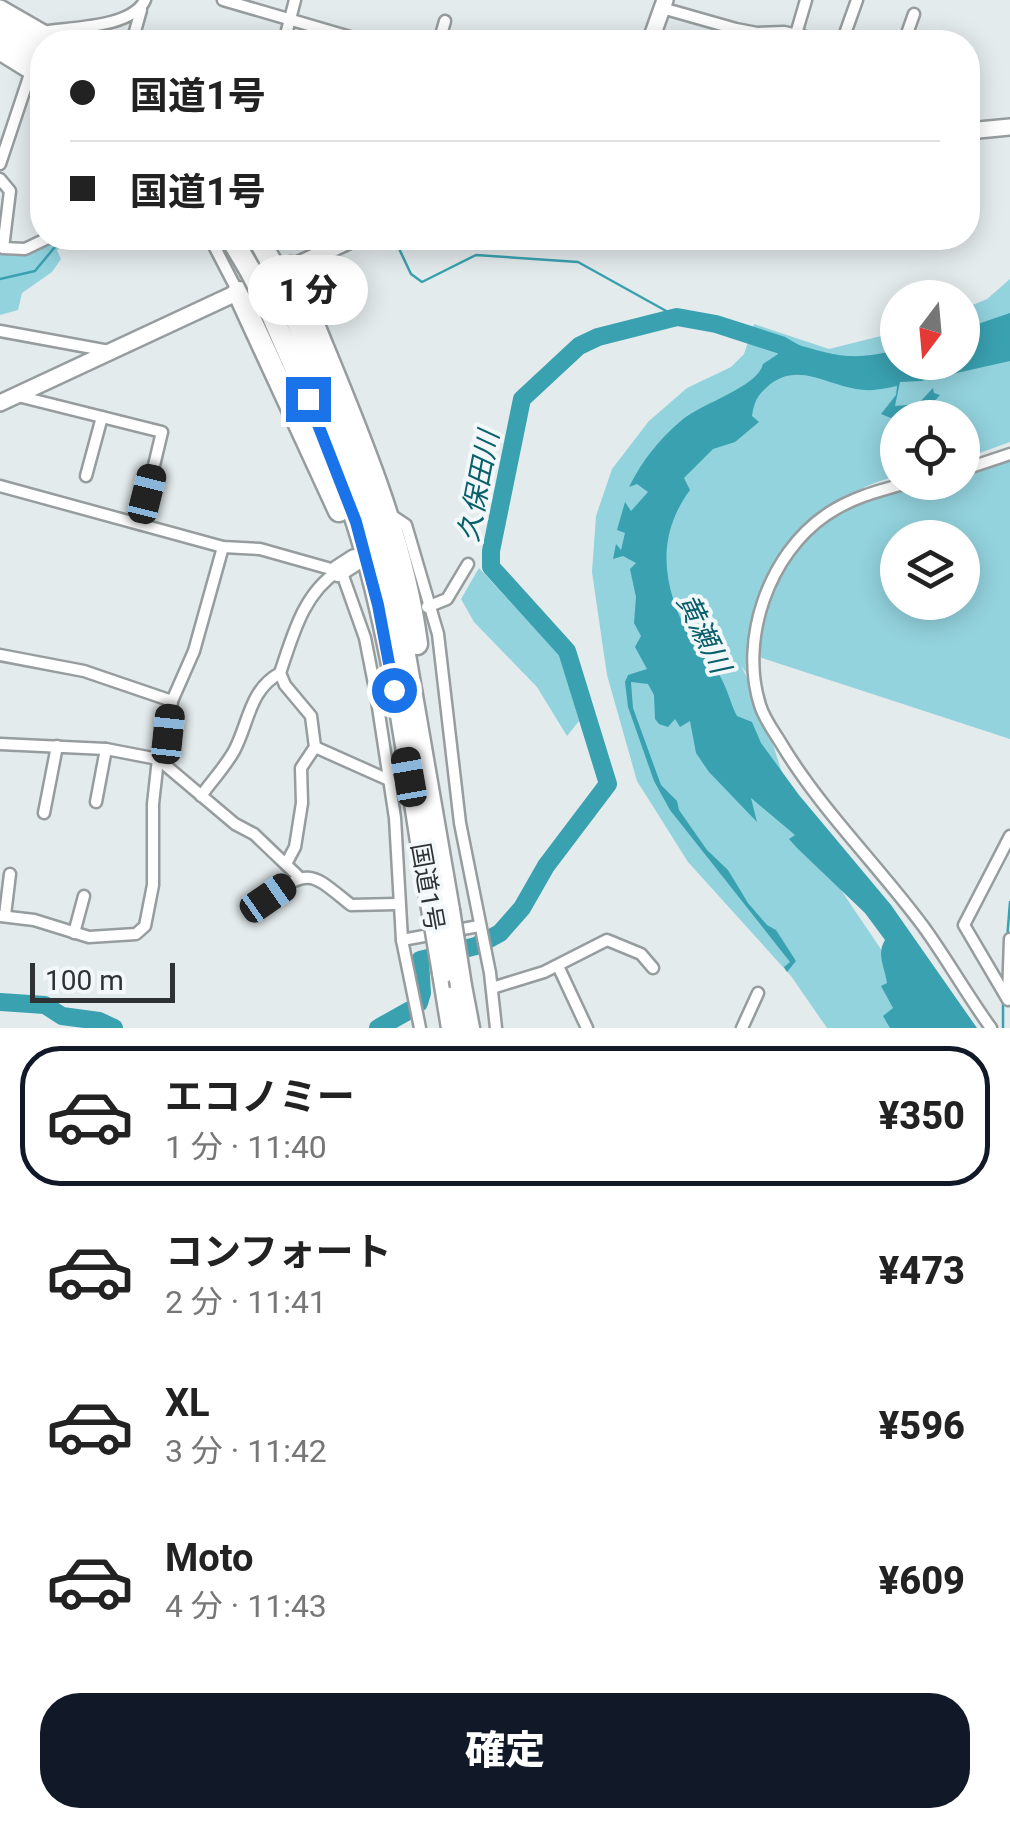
<!DOCTYPE html>
<html lang="ja">
<head>
<meta charset="utf-8">
<style>
	:root { --surface:#fff; --page:#f2f2f2; --text:#222; --muted:#767676; --line:#e0e0e0; --accent:#111827 }
	body { margin:0; font-family:Roboto,"Noto Sans JP",sans-serif; background:var(--page); color:var(--text); height:100vh; display:flex; flex-direction:column; font-size:38px; white-space:nowrap }
	* { box-sizing:border-box; margin:0 }
	p { font-size:32px; color:var(--muted) }
	.icon { flex:none; width:55px; height:55px; fill:none; stroke:currentColor; stroke-width:2; stroke-linecap:round; stroke-linejoin:round }
	.map { position:relative; height:1028px; overflow:hidden }
	.panel { display:flex; flex-direction:column; background:var(--surface); flex:1 }
	.panel>* { flex:none }
	.hud { position:absolute; left:30px; top:30px; width:950px; height:220px; border-radius:40px; box-shadow:0 5px 25px #0003; display:grid; align-content:center; height:220px; padding:0 40px; background:var(--surface) }
	.needle { width:65px; rotate:196deg }
	.controls { position:absolute; left:880px; top:280px; display:grid; gap:20px }
	.controls a { display:grid; place-items:center; width:100px; height:100px; border-radius:50%; background:var(--surface); box-shadow:0 5px 25px #0003; font-size:50px }
	.scale { position:absolute; left:30px; bottom:25px; width:145px; box-sizing:border-box; padding-left:10px; border:5px solid #2f3232; border-top:0; font-size:28px; line-height:35px; white-space:nowrap; color:#2f3232; -webkit-text-stroke:8px #f2f8f9; paint-order:stroke }
	.end { position:absolute; width:45px; height:45px; margin:-22px; border:12px solid #1a73e8; background:#fff; box-shadow:0 0 0 5px #fff }
	.from { border-radius:50% }
	.bubble { position:absolute; height:70px; border-radius:35px; background:var(--surface); box-shadow:0 5px 25px #0003; font-size:32px; font-weight:800; line-height:70px; text-align:center }
	.car { position:absolute; width:30px; height:60px; margin:-30px -15px; border-radius:12px; box-shadow:0 0 8px 2px #0007; background:linear-gradient(#222 24%,#8ab4d8 0 40%,#222 0 76%,#8ab4d8 0 86%,#222 0) }
	.hud b { display:flex; align-items:center; gap:35px; height:95px; font-size:38px }
	.hud b+b { border-top:2px solid var(--line) }
	.hud i { width:25px; height:25px; background:var(--text) }
	ul { padding:18px 0 0; list-style:none }
	li { display:flex; align-items:center; gap:30px; height:140px; margin:0 20px 15px; padding:0 20px; border:5px solid transparent; border-radius:40px }
	li div { flex:1 }
	li b { display:block; font-size:38px }
	li em { font-style:normal; font-weight:800 }
	li.active { border-color:var(--accent) }
	li>.icon { width:90px; height:90px; stroke-width:1.5 }
	.button { display:flex; gap:20px; margin-top:auto; padding:20px 40px }
	.button a { flex:1; height:115px; border-radius:40px; background:var(--accent); color:#fff; font-size:40px; font-weight:800; line-height:115px; text-align:center }
	.map>svg:first-child { display:block }
	.green { fill:#93d3de; fill-rule:evenodd }
	.water { fill:#3aa1b1 }
	.lines { fill:none; stroke-linecap:round; stroke-linejoin:round }
	.stream { stroke:#3aa1b1; stroke-width:2.5 }
	.river { stroke:#3aa1b1; stroke-width:18 }
	.street-casing { stroke:#979d9e; stroke-width:15 }
	.secondary-casing { stroke:#979d9e; stroke-width:20 }
	.highway-casing { stroke:#979d9e; stroke-width:25 }
	.street { stroke:#fff; stroke-width:10 }
	.secondary { stroke:#fff; stroke-width:15 }
	.highway { stroke:#fff; stroke-width:20 }
	.highway-bridge-casing { stroke:#979d9e; stroke-width:25; stroke-linecap:butt }
	.highway-bridge { stroke:#fff; stroke-width:20 }
	.route { stroke:#1a73e8; stroke-width:12 }
	.labels { text-anchor:middle; stroke-width:8; stroke-linejoin:round; paint-order:stroke }
	.street-label { font-size:25px; fill:#2f3232; stroke:#f2f8f9 }
	.water-label { font-size:28px; font-style:italic; fill:#09606c; stroke:#f2f8f9 }
</style>
</head>
<body>
<div class="map">
<svg width="1010" height="1028" viewBox="0 0 1010 1028">
	<rect width="100%" height="100%" fill="#e4ebec"/>
	<g class="green">
		<path d="M 55,238 L 70,238 L 57,250 L 61,259 L 52,272 L 22,293 L 18,310 L 0,315 L 0,254 L 22,254 Z"/>
		<path d="M 1010,279 L 1010,442 L 963,459 L 962,418 L 898,418 L 897,476 C 860,485 822,508 798,538 L 871,493 L 912,483 L 962,482 L 963,469 L 1010,454 L 1010,739 L 756,656 L 752,680 L 741,666 L 758,698 L 795,813 L 843,893 L 897,973 L 901,1028 L 827,1028 L 791,976 L 688,862 L 637,781 L 607,675 L 592,572 L 596,516 L 612,469 L 649,421 L 687,388 L 731,367 L 744,354 L 754,324 L 829,349 L 897,332 L 898,362 L 962,362 L 963,309 L 987,299 ZM 898,538 L 962,538 L 962,602 L 898,602 Z"/>
		<path d="M 479,568 L 560,656 L 579,721 L 567,736 L 537,687 L 474,622 L 461,599 Z"/>
	</g>
	<path class="water" d="M 1010,313 L 1010,361 L 921,381 L 900,382 L 895,406 L 918,404 L 933,388 L 934,393 L 940,395 L 920,417 L 910,417 L 920,414 L 921,410 L 891,418 L 881,414 L 896,395 L 897,386 C 886,388 875,391 865,390 C 829,388 797,358 766,388 C 757,396 754,403 752,416 L 759,422 L 735,442 L 713,449 L 684,478 L 690,490 C 653,540 664,592 693,643 C 700,655 711,663 718,673 C 727,686 730,703 737,716 L 752,722 L 761,743 L 799,795 L 891,905 L 977,1028 L 890,1028 L 883,1016 L 893,1008 L 881,986 L 887,983 C 885,968 876,954 885,940 L 865,913 L 797,848 L 789,839 L 795,835 L 751,798 L 757,822 L 709,772 L 696,753 L 690,721 L 680,727 L 675,719 L 668,727 L 659,724 L 655,719 L 654,695 L 648,684 L 631,682 L 633,708 L 661,785 L 677,801 L 679,810 L 707,850 L 728,870 L 748,903 L 767,925 L 776,930 L 796,961 L 787,972 L 784,967 L 790,962 L 670,810 L 654,781 L 628,707 L 625,682 L 628,675 L 647,669 L 635,647 L 641,636 L 634,623 L 636,597 L 630,569 L 636,563 L 623,556 L 613,559 L 616,544 L 621,550 L 625,533 L 617,530 L 625,502 L 631,511 L 648,492 L 637,484 L 629,487 C 642,461 660,438 682,420 C 702,403 758,387 763,364 L 781,352 L 788,342 C 835,355 848,362 897,350 L 898,362 L 962,362 L 963,329 Z"/>
	<g class="lines">
		<g class="stream">
			<path d="M 394,238 L 411,274 L 422,282 L 476,255 L 578,262 L 677,317"/>
			<path d="M 0,279 L 35,271 L 54,248 L 71,238"/>
			<path d="M 1004,977 L 1010,902"/>
			<path d="M 1003,1028 L 1003,1000"/>
		</g>
		<g class="river">
			<path d="M 0,1002 L 45,1005 L 62,1016 L 99,1021 L 114,1028"/>
			<path d="M 419,1003 L 422,993 L 420,960 L 476,946 L 500,933 L 522,908 L 546,866 L 608,784 L 567,651 L 491,567 L 491,551 L 522,399 L 579,346 L 598,337 L 677,317 L 716,324 L 781,345 L 802,357"/>
			<path d="M 378,1028 L 410,1010"/>
		</g>
		<defs>
			<g id="street">
				<path d="M 223,0 L 367,42"/>
				<path d="M 662,8 L 736,29 L 757,33 L 784,32 L 828,42"/>
				<path d="M 42,32 C 71,27 132,28 145,0"/>
				<path d="M 796,34 L 806,0"/>
				<path d="M 132,42 L 141,10"/>
				<path d="M 284,42 L 295,0"/>
				<path d="M 439,42 L 445,21"/>
				<path d="M 842,42 L 857,0"/>
				<path d="M 904,42 L 914,14"/>
				<path d="M 0,55 L 42,81"/>
				<path d="M 0,164 L 30,74"/>
				<path d="M 0,179 L 10,191 L 3,248 L 25,249 L 48,238"/>
				<path d="M 210,238 L 238,292"/>
				<path d="M 0,331 L 109,351"/>
				<path d="M 18,396 L 162,432 L 140,524"/>
				<path d="M 962,470 L 1010,454"/>
				<path d="M 86,476 L 102,417"/>
				<path d="M 911,482 C 881,490 852,497 826,515 C 769,554 739,639 760,705 C 764,719 775,733 782,745 C 822,811 877,864 923,926 C 947,959 967,995 991,1028"/>
				<path d="M 0,486 L 223,547 L 260,549 L 338,571 L 343,576 L 365,638 L 376,694 L 395,818 L 402,940 L 420,1028"/>
				<path d="M 391,515 L 406,525 L 438,634 L 460,823 L 490,973 L 496,1028"/>
				<path d="M 427,607 L 447,599 L 468,564"/>
				<path d="M 0,655 L 84,671 L 172,701"/>
				<path d="M 280,673 L 285,685 L 311,716 L 315,747 L 301,768 L 302,803 L 295,847 L 286,864"/>
				<path d="M 0,744 L 106,749 L 158,759 L 235,824 L 254,834 L 298,876"/>
				<path d="M 315,747 L 391,781"/>
				<path d="M 201,796 C 211,782 225,767 234,751 C 249,723 249,690 280,673 C 293,635 303,594 338,571"/>
				<path d="M 96,802 L 106,749"/>
				<path d="M 44,813 L 57,746"/>
				<path d="M 267,898 C 311,867 311,873 351,905 L 397,904"/>
				<path d="M 5,915 L 10,874"/>
				<path d="M 0,916 L 34,920 L 89,937 L 136,934 L 145,926 L 153,885 L 153,804 L 158,759 L 169,734 L 172,701 L 194,651 L 223,547"/>
				<path d="M 74,933 L 84,896"/>
				<path d="M 402,940 L 479,926"/>
				<path d="M 558,966 L 587,1028"/>
				<path d="M 492,988 L 544,972 L 607,940 L 641,954 L 653,968"/>
				<path d="M 1008,997 L 1010,939"/>
				<path d="M 1008,1000 L 964,925 L 1010,836"/>
				<path d="M 742,1028 L 758,993"/>
			</g>
			<g id="secondary">
				<path d="M 0,8 L 59,42"/>
				<path d="M 650,42 L 665,0"/>
				<path d="M 968,131 L 1010,127"/>
				<path d="M 282,272 L 355,238"/>
				<path d="M 0,403 L 247,288"/>
			</g>
			<g id="highway">
				<path d="M 0,19 L 42,45"/>
				<path d="M 0,39 L 42,65"/>
				<path d="M 231,238 L 250,270"/>
				<path d="M 258,238 L 270,260"/>
				<path d="M 291,267 C 338,390 400,513 417,644"/>
				<path d="M 284,288 L 379,536 L 399,620 L 449,910"/>
				<path d="M 238,292 L 339,511"/>
				<path d="M 267,303 C 298,376 332,448 357,523 C 397,648 410,785 433,914"/>
				<path d="M 338,571 L 355,560"/>
				<path d="M 443,973 L 452,1028"/>
				<path d="M 461,986 L 469,1028"/>
			</g>
		</defs>
		<use href="#street" class="street-casing"/>
		<use href="#secondary" class="secondary-casing"/>
		<use href="#highway" class="highway-casing"/>
		<use href="#street" class="street"/>
		<use href="#secondary" class="secondary"/>
		<use href="#highway" class="highway"/>
		<defs>
			<g id="highway-bridge">
				<path d="M 270,260 L 284,288"/>
				<path d="M 250,270 L 267,303"/>
				<path d="M 449,910 L 461,986"/>
				<path d="M 433,914 L 443,973"/>
			</g>
		</defs>
		<use href="#highway-bridge" class="highway-bridge-casing"/>
		<use href="#highway-bridge" class="highway-bridge"/>
	</g>
	<g class="lines">
		<path class="route" d="M 308,399 L 356,522 L 378,605 L 394,690"/>
	</g>
	<g class="labels">
		<g class="street-label">
			<text transform="translate(428 887) rotate(80)" y="9">国道1号</text>
		</g>
		<g class="water-label">
			<text transform="translate(478 486) rotate(-79)" y="10">久保田川</text>
			<text transform="translate(704 633) rotate(64)" y="10">黄瀬川</text>
		</g>
	</g>
</svg>
<div class="controls">
<a><svg class="needle" viewBox="-14 -14 28 28"><path d="M0-13l5 13h-10z" fill="#e53935"/><path d="M0 13l5-13h-10z" fill="#767676"/></svg></a>
<a><svg class="icon" aria-label="locate" viewBox="0 0 24 24"><circle cx="12" cy="12" r="6"/><path d="M12 2v4M12 18v4M2 12h4M18 12h4"/></svg></a>
<a><svg class="icon" aria-label="layers" viewBox="0 0 24 24"><path d="M12 4l9 5-9 5-9-5zM3 14l9 5 9-5"/></svg></a>
</div>
<div class="scale">100 m</div>
<i class="end from" style="left:394px;top:690px"></i>
<i class="end" style="left:308px;top:399px"></i>
<div class="bubble" style="left:248px;top:255px;width:120px">1 分</div>
<i class="car" style="left:147px;top:494px;rotate:14deg"></i>
<i class="car" style="left:168px;top:734px;rotate:6deg"></i>
<i class="car" style="left:409px;top:777px;rotate:350deg"></i>
<i class="car" style="left:268px;top:898px;rotate:55deg"></i>
<div class="hud">
<b><i class="from"></i>国道1号</b>
<b><i></i>国道1号</b>
</div>
</div>
<section class="panel">
<ul>
<li class="active"><svg class="icon" aria-label="car" viewBox="0 0 24 24"><path d="M5 17H2v-5l4-1 3-4h7l3 4 3 1v5h-3M9 17h6M6 11h13"/><circle cx="7" cy="17" r="2"/><circle cx="17" cy="17" r="2"/></svg><div><b>エコノミー</b><p>1 分 · 11:40</p></div><em>¥350</em></li>
<li><svg class="icon" aria-label="car" viewBox="0 0 24 24"><path d="M5 17H2v-5l4-1 3-4h7l3 4 3 1v5h-3M9 17h6M6 11h13"/><circle cx="7" cy="17" r="2"/><circle cx="17" cy="17" r="2"/></svg><div><b>コンフォート</b><p>2 分 · 11:41</p></div><em>¥473</em></li>
<li><svg class="icon" aria-label="car" viewBox="0 0 24 24"><path d="M5 17H2v-5l4-1 3-4h7l3 4 3 1v5h-3M9 17h6M6 11h13"/><circle cx="7" cy="17" r="2"/><circle cx="17" cy="17" r="2"/></svg><div><b>XL</b><p>3 分 · 11:42</p></div><em>¥596</em></li>
<li><svg class="icon" aria-label="car" viewBox="0 0 24 24"><path d="M5 17H2v-5l4-1 3-4h7l3 4 3 1v5h-3M9 17h6M6 11h13"/><circle cx="7" cy="17" r="2"/><circle cx="17" cy="17" r="2"/></svg><div><b>Moto</b><p>4 分 · 11:43</p></div><em>¥609</em></li>
</ul>
<div class="button"><a>確定</a></div>
</section>
</body>
</html>
